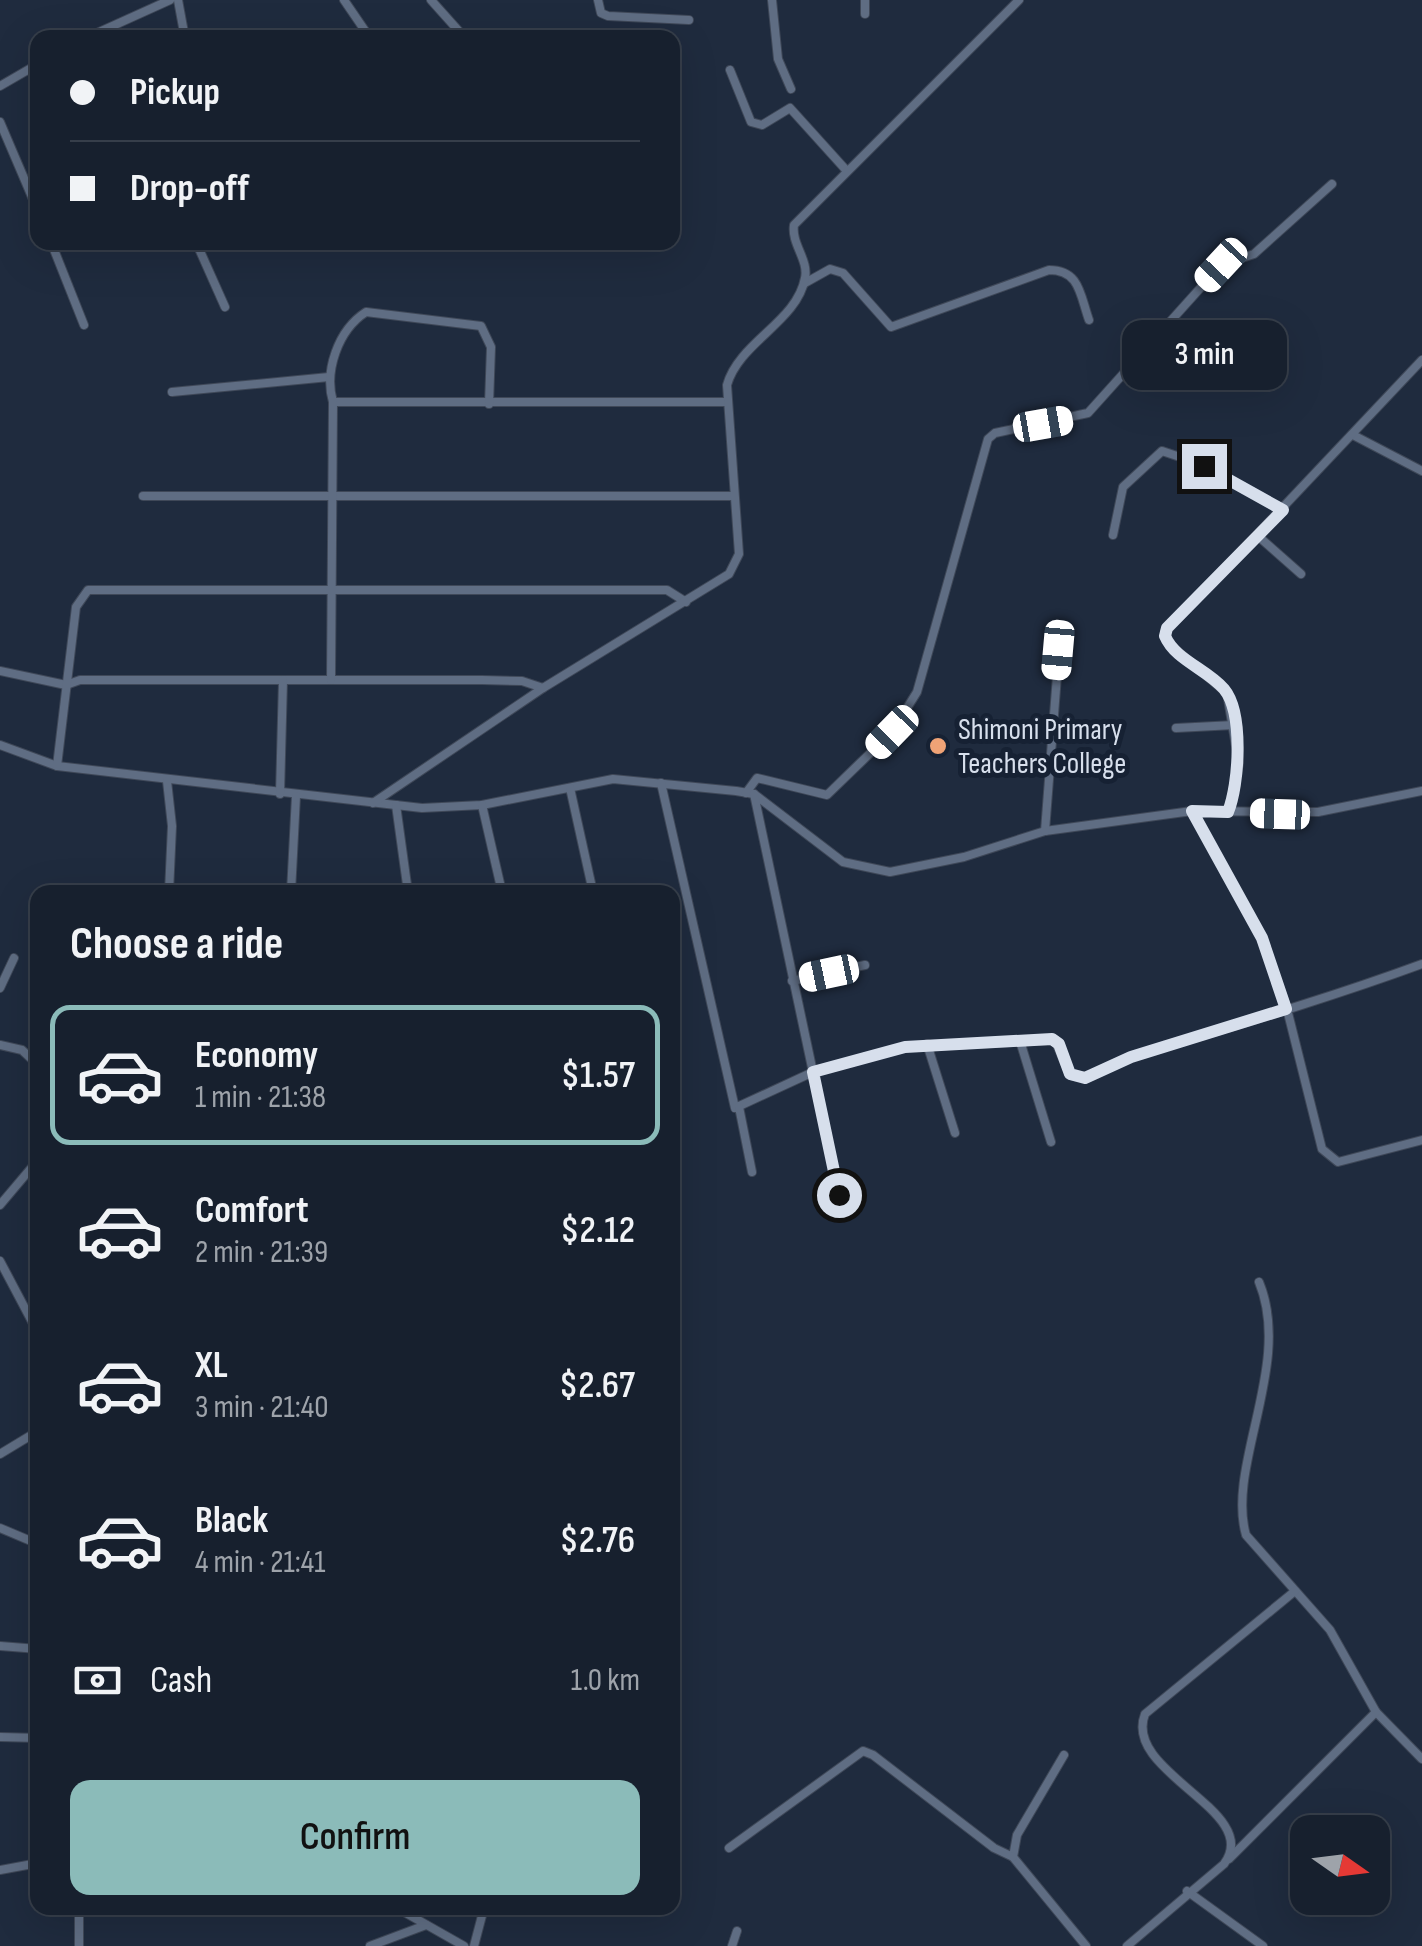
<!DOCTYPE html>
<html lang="en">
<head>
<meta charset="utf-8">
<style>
	:root { --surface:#17202e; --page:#242d3a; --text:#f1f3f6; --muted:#9ea3aa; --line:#363e4a; --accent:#8bbbb9 }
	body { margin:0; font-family:"Sofia Sans Condensed",sans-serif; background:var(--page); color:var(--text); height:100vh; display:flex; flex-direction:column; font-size:38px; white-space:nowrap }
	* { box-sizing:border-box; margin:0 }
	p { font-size:32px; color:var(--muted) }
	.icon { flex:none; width:55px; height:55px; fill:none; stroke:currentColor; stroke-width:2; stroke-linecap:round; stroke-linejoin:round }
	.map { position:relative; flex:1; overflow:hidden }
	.drawer { position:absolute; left:30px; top:885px; width:650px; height:1030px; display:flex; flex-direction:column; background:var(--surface); border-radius:20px; box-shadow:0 10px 40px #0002,0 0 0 2px var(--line) }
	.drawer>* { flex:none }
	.hud { position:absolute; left:30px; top:30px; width:650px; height:220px; border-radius:20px; box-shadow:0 10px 40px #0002,0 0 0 2px var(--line); display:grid; align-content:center; height:220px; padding:0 40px; background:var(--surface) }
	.needle { width:65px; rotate:104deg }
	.controls { position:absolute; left:1290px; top:1815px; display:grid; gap:20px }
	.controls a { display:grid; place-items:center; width:100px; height:100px; border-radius:20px; background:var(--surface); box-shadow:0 10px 40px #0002,0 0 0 2px var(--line); font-size:50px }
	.end { position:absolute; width:45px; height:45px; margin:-22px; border:12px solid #d7dfec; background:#111; box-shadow:0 0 0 5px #111 }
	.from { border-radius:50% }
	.bubble { position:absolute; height:70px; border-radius:20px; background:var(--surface); box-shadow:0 10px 40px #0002,0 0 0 2px var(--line); font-size:32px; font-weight:600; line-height:70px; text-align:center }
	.car { position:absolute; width:30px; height:60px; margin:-30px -15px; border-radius:12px; box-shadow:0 0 8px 2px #0007; background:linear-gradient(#fff 24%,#345 0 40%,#fff 0 76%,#345 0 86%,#fff 0) }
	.hud b { display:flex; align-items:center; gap:35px; height:95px; font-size:38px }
	.hud b+b { border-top:2px solid var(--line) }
	.hud i { width:25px; height:25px; background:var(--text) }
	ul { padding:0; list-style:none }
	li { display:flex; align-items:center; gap:30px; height:140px; margin:0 20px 15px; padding:0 20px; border:5px solid transparent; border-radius:20px }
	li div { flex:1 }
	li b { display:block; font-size:38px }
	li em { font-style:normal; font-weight:600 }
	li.on { border-color:var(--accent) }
	li>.icon { width:90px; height:90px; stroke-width:1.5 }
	h2 { padding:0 40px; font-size:45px; line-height:120px }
	.pay { display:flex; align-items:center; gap:25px; height:110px; padding:0 40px; font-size:38px }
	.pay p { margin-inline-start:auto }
	.button { display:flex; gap:20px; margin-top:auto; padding:20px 40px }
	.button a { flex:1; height:115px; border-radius:20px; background:var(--accent); color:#111; font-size:40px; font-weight:600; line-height:115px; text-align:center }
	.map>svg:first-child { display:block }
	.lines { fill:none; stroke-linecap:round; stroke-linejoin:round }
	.street-casing { stroke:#3f4858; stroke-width:10 }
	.street { stroke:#5f6d83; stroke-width:8 }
	.route { stroke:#d7dfec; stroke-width:12 }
	.poi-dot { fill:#efa376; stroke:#162133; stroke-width:4 }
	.labels { text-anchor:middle; stroke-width:10; stroke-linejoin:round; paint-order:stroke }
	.poi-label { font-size:30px; fill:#d7dfec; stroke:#162133; text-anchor:start }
</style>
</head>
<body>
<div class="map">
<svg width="1422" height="1946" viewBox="0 0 1422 1946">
	<rect width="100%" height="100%" fill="#1f2b3e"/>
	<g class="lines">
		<defs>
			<g id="street">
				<path d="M 178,0 L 185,38"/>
				<path d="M 344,0 L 370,38"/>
				<path d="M 431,0 L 465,38"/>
				<path d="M 598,0 L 601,13 L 608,16 L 689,20"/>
				<path d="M 772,0 L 778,59 L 791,89"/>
				<path d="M 865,0 L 865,14"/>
				<path d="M 86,38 L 170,0"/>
				<path d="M 730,70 L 751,122 L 762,125 L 790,108 L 846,170"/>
				<path d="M 0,86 L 38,64"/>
				<path d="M 0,122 L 38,211"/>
				<path d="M 51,242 L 84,325"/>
				<path d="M 196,242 L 225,307"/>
				<path d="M 805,283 L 830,269 L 843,273 L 891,327 L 1049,270 C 1080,270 1080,295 1089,320"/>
				<path d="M 172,392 L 329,377"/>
				<path d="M 333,402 L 725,402"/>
				<path d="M 1353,435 L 1422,471"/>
				<path d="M 143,496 L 734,496"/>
				<path d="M 1113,535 L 1123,487 L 1162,451 L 1204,465 L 1283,511"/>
				<path d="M 1258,536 L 1301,574"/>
				<path d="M 0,671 L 66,685 L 80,680 L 482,680 L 522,681 L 543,688"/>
				<path d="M 331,680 L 333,402 C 324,371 338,330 366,312 L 481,326 L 491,347 L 489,404"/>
				<path d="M 1176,728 L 1234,725"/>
				<path d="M 0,745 L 57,766 L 422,808 L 482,805 L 613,779 L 736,791 L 754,794 L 843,862 L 890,872 L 964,857 L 1045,831 L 1192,811 L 1318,812 L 1422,791"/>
				<path d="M 57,766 L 76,607 L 88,590 L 667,590 L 686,602"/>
				<path d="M 167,781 L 172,826 L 169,892"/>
				<path d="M 661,783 L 735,1108 L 813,1072 L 905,1047 L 1055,1040 L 1070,1075 C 1089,1083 1114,1062 1134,1056 C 1230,1027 1327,999 1422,964"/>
				<path d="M 570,788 L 593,892"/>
				<path d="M 746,793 L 757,778 L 827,795 L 892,732 L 917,692 L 988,439 L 995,433 L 1088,413 L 1221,265 L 1254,254 L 1332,184"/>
				<path d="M 280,794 L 283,680"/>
				<path d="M 754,794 L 839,1195"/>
				<path d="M 373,803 L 543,688 L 729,574 L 739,554 L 727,385 C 739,342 797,322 805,278 C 809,260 791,244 794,225 L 1019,0"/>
				<path d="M 396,805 L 408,892"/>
				<path d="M 482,805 L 502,892"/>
				<path d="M 1192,811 L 1262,938 L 1287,1009 L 1322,1149 L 1338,1162 L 1422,1140"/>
				<path d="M 1228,812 L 1239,764 L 1227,693 L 1169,644 L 1165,632 L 1422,360"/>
				<path d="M 1045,831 L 1059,650"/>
				<path d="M 291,892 L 296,796"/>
				<path d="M 792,981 L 865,965"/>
				<path d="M 0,988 L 14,958"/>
				<path d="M 1020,1041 L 1051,1142"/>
				<path d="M 927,1044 L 955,1133"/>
				<path d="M 0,1045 L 22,1050 L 38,1065"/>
				<path d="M 739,1107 L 752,1172"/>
				<path d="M 0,1205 L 38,1160"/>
				<path d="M 0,1261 L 38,1333"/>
				<path d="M 1259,1282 C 1293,1364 1226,1466 1246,1535 L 1330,1630 L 1376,1712 L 1422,1759"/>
				<path d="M 0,1454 L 38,1431"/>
				<path d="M 0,1528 L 38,1544"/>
				<path d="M 0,1646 L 38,1649"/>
				<path d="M 0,1737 L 38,1738"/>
				<path d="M 1064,1755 L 1017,1835 L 1013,1857 L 1086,1946"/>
				<path d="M 729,1848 L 863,1751 L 873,1755 L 994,1848 L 1013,1857"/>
				<path d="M 1229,1859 L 1376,1712"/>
				<path d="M 0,1870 L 38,1863"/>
				<path d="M 1187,1891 L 1263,1946"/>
				<path d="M 79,1908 L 79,1946"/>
				<path d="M 397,1908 L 464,1946"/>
				<path d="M 370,1946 L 426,1925"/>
				<path d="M 474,1946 L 484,1908"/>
				<path d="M 732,1946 L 737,1931"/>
				<path d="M 1127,1946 L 1224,1864 C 1264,1811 1122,1773 1145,1714 L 1295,1591"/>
			</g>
		</defs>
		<use href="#street" class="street-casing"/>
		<use href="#street" class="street"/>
	</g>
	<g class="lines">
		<path class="route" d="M 839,1195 L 813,1072 L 905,1047 L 1052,1039 L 1059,1044 L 1070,1074 L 1085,1078 L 1131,1057 L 1286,1009 L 1262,938 L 1192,811 L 1228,812 C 1239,785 1244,713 1224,689 C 1207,669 1175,660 1165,636 L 1167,628 L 1283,510 L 1204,466"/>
	</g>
	<circle class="poi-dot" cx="938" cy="746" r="10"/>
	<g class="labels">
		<g class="poi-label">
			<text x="958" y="739">Shimoni Primary<tspan x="958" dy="34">Teachers College</tspan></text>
		</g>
	</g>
</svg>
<div class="controls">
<a><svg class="needle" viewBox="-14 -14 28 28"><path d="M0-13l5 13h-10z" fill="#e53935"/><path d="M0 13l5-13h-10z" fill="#9ea3aa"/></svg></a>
</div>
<i class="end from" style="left:839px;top:1195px"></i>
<i class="end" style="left:1204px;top:466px"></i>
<div class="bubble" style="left:1122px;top:320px;width:165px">3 min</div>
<i class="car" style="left:1221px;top:265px;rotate:223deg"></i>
<i class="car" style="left:1043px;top:424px;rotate:80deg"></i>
<i class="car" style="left:1058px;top:650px;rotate:185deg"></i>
<i class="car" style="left:892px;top:732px;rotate:224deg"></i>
<i class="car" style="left:1280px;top:814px;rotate:272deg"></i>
<i class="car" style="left:829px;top:973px;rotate:258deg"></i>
<div class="hud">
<b><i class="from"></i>Pickup</b>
<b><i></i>Drop-off</b>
</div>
<section class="drawer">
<h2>Choose a ride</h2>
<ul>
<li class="on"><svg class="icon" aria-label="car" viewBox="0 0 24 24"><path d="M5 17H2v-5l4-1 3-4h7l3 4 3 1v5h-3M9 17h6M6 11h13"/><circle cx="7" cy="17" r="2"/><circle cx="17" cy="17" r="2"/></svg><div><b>Economy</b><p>1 min · 21:38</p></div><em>$1.57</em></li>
<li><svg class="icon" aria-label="car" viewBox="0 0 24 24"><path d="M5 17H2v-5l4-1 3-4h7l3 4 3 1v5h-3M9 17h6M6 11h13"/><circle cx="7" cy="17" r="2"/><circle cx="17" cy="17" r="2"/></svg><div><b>Comfort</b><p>2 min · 21:39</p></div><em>$2.12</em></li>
<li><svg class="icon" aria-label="car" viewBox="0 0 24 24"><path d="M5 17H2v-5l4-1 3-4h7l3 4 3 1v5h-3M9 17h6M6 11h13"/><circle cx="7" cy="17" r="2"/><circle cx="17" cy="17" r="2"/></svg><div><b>XL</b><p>3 min · 21:40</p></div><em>$2.67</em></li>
<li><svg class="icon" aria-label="car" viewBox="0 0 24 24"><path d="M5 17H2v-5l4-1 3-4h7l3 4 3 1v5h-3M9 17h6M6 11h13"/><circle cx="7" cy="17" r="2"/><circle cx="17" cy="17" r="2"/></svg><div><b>Black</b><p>4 min · 21:41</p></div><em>$2.76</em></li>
</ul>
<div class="pay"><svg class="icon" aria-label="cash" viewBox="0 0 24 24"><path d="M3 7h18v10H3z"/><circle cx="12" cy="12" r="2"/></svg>Cash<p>1.0 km</p></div>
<div class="button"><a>Confirm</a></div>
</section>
</div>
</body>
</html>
